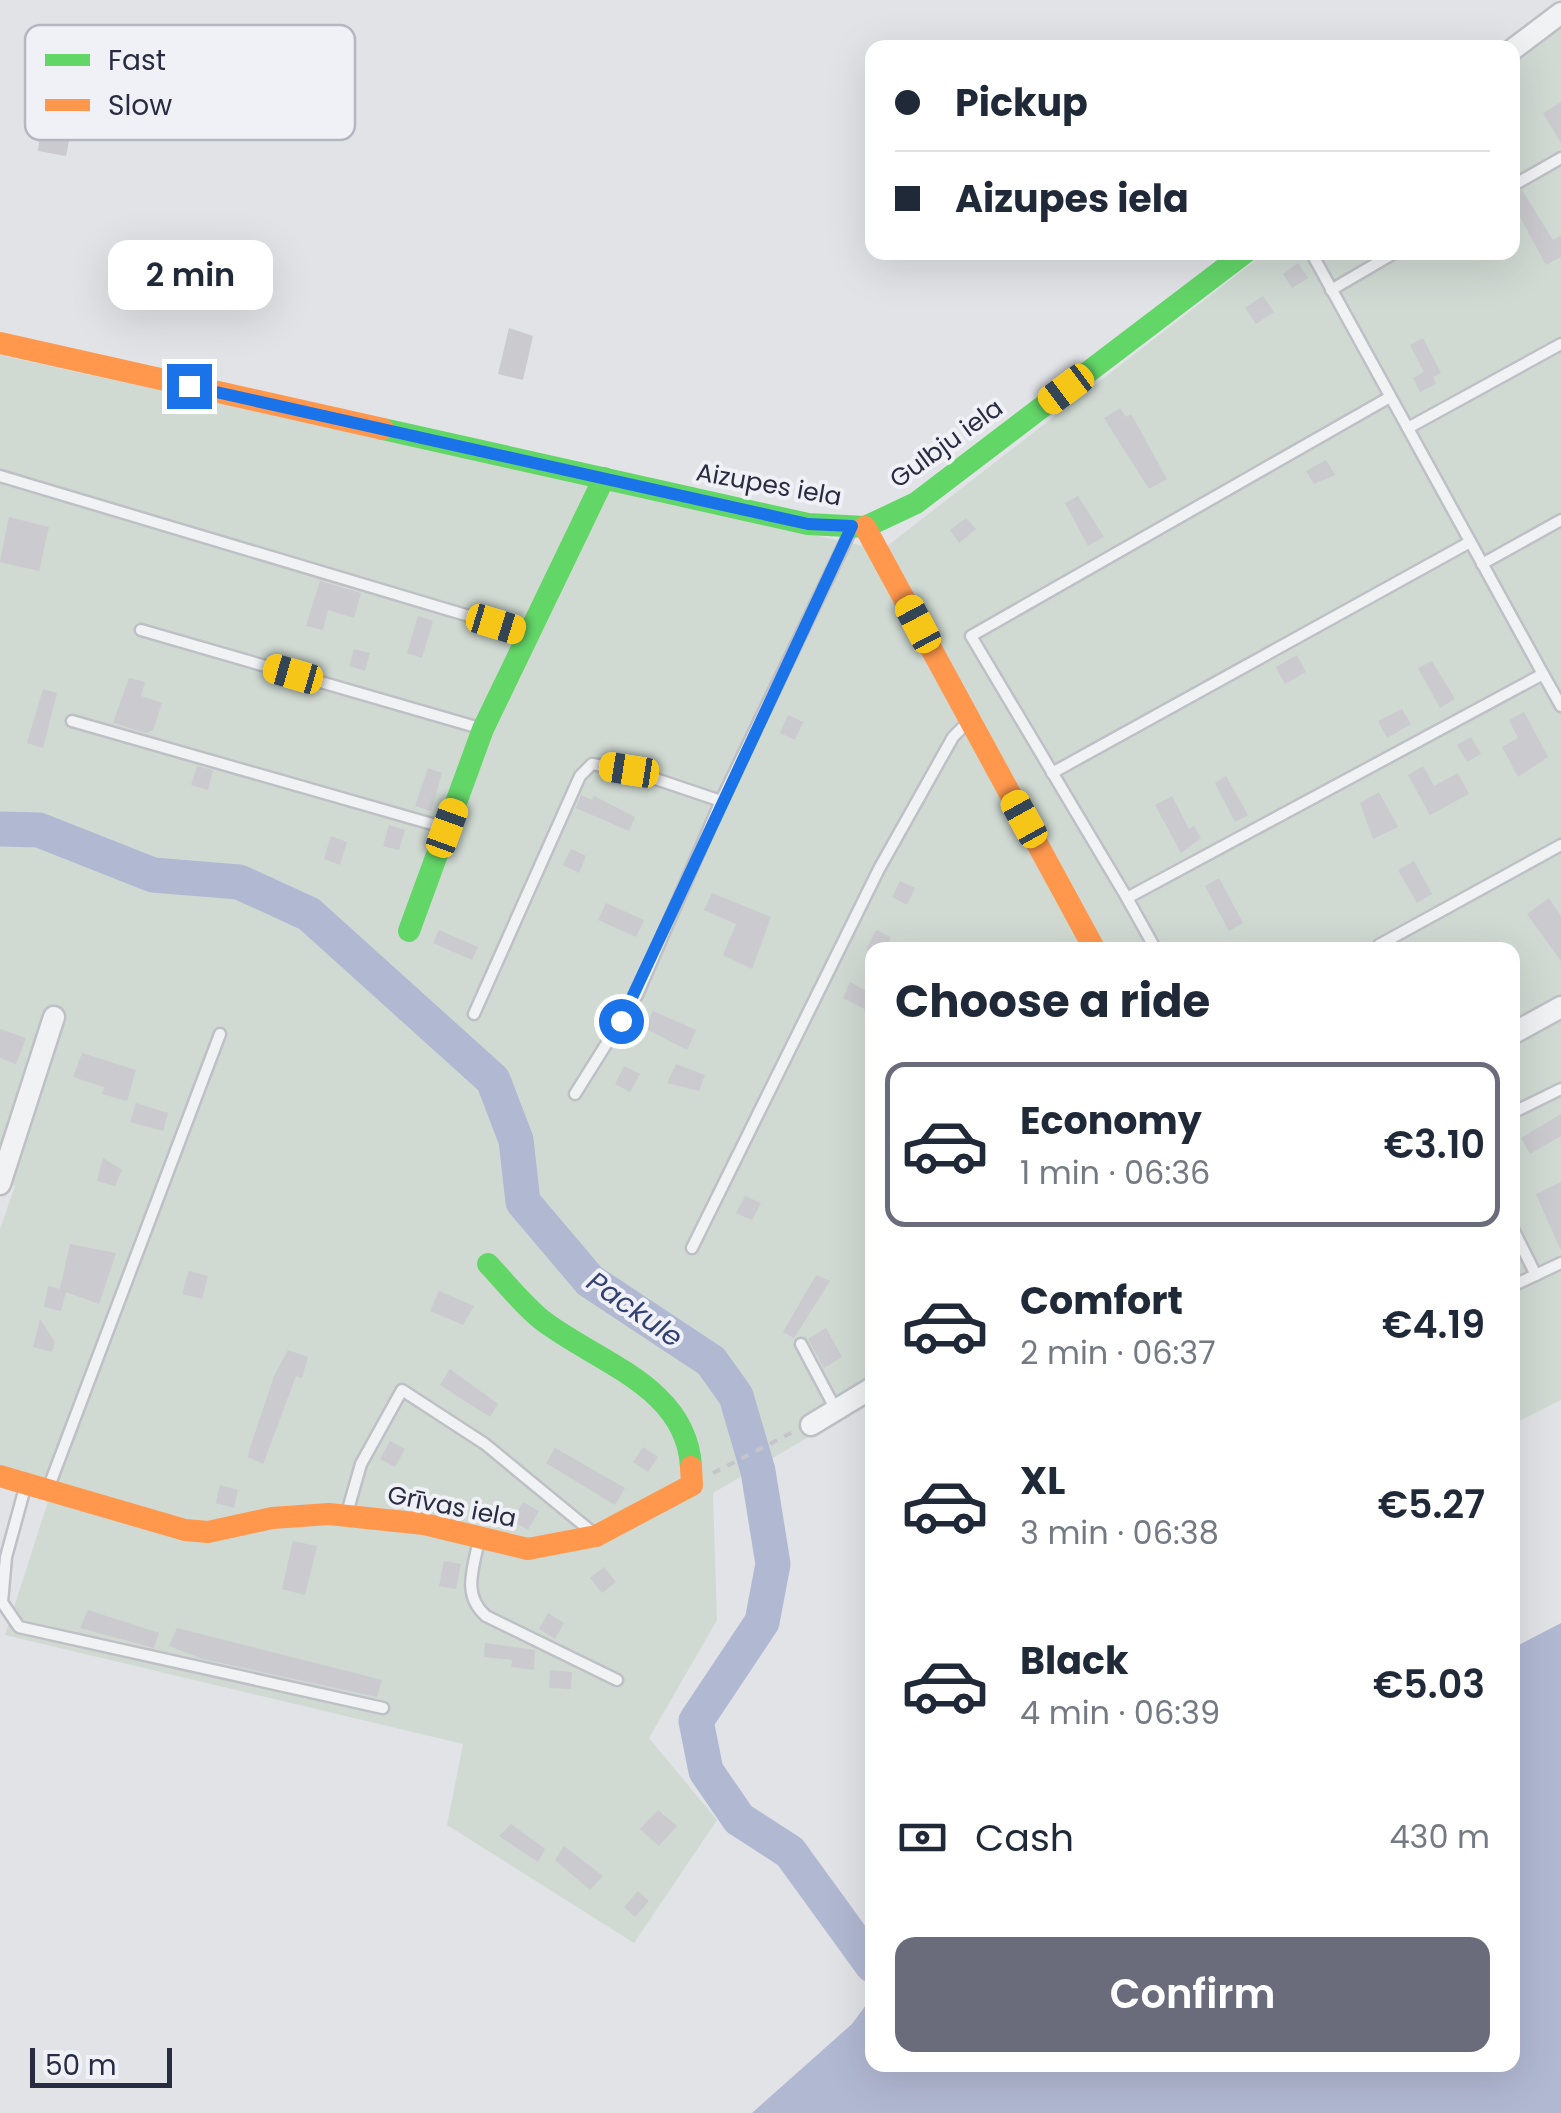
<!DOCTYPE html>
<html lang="en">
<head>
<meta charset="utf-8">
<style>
	:root { --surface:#fff; --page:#f2f2f3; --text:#1f2937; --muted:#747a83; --line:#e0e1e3; --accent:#6a6c7b }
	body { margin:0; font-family:Poppins,sans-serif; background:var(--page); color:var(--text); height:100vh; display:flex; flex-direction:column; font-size:38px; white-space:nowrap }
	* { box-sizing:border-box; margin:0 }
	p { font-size:32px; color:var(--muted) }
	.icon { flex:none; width:55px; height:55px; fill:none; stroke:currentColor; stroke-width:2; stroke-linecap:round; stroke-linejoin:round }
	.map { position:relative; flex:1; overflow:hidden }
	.panel { position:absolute; left:865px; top:942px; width:655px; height:1130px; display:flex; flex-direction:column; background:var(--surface); border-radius:20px; box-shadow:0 10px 40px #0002 }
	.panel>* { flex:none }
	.hud { position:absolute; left:865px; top:40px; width:655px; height:220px; border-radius:20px; box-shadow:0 10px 40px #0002; display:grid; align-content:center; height:220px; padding:0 30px; background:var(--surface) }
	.scale { position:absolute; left:30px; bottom:25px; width:142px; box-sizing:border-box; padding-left:10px; border:5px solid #292c41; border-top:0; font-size:28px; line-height:35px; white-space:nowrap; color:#292c41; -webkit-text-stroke:8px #f0f1f7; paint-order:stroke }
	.end { position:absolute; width:45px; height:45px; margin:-22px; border:12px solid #1a73e8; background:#fff; box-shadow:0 0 0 5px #fff }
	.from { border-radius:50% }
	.bubble { position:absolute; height:70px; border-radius:20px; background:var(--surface); box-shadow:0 10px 40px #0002; font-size:32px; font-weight:600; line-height:70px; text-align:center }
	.car { position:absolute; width:30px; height:60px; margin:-30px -15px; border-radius:12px; box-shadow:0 0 8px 2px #0007; background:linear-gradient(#f5c518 24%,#345 0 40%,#f5c518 0 76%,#345 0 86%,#f5c518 0) }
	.hud b { display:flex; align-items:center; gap:35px; height:95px; font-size:38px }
	.hud b+b { border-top:2px solid var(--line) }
	.hud i { width:25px; height:25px; background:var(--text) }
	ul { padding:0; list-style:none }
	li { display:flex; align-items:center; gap:30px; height:165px; margin:0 20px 15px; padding:0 10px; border:5px solid transparent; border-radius:20px }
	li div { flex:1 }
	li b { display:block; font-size:38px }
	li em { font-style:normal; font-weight:600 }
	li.current { border-color:var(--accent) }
	li>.icon { width:90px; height:90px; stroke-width:1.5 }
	h2 { padding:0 30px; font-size:45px; line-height:120px }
	.pay { display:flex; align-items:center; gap:25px; height:110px; padding:0 30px; font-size:38px }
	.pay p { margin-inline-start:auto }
	.button { display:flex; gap:20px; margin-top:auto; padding:20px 30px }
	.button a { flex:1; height:115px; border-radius:20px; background:var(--accent); color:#fff; font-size:40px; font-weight:600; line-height:115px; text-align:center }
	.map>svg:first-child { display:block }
	.green { fill:#d0dad3 }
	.water { fill:#b1b8d2 }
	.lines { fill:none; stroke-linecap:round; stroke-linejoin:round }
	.river { stroke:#b1b8d2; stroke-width:35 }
	.building { fill:#cacacf }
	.lane-casing { stroke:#bfc0c5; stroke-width:15 }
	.street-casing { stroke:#bfc0c5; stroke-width:25 }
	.path { stroke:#c4c4ca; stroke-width:4; stroke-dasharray:8 8; stroke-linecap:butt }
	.lane { stroke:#f1f2f4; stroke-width:10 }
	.street { stroke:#f1f2f4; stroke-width:20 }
	.fast { stroke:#63d668; stroke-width:22 }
	.slow { stroke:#ff974d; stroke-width:22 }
	.route { stroke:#1a73e8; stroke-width:12 }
	.labels { text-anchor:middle; stroke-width:8; stroke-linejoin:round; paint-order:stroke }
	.street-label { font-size:25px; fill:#292c41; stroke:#f0f1f7 }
	.water-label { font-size:28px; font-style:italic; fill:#334074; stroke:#f0f1f7 }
	.key { fill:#f0f1f7; stroke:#b4b6c0; stroke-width:2.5 }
	.key-label { font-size:28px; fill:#292c41 }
</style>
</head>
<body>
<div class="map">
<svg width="1561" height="2113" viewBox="0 0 1561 2113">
	<rect width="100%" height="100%" fill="#e2e3e7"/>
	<path class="green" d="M 1561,23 L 1561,1400 L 1513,1424 L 1512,950 L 872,950 L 872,1400 L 713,1493 L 717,1620 L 649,1738 L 717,1820 L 634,1943 L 447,1825 L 463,1744 L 5,1635 L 54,1483 L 0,1468 L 0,1229 L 15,1186 L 0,1181 L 0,355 L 882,550 L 1265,253 L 1512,252 L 1513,60 Z"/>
	<path class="water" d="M 1561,1623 L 1561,2113 L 752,2113 L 852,2024 L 872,1997 L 872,2065 L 1512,2065 L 1513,1648 Z"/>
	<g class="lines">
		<path class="river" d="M 0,829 L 39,830 L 153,875 L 239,882 L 309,914 L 493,1080 L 516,1140 L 523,1202 L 590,1281 L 711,1361 L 736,1396 L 758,1471 L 773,1564 L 762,1622 L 696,1721 L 706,1771 L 739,1819 L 790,1852 L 872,1965"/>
	</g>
	<g class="building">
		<path d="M 1561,102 L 1561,143 L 1543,113 Z"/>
		<path d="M 42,114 L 73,120 L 66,156 L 38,151 Z"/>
		<path d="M 1522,190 L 1553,240 L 1561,236 L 1561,257 L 1546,265 L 1512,202 L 1512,195 Z"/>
		<path d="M 1298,263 L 1308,278 L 1292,288 L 1283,274 Z"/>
		<path d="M 1263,296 L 1274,312 L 1256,324 L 1245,308 Z"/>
		<path d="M 509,328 L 533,336 L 523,380 L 498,374 Z"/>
		<path d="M 1423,338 L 1441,373 L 1433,377 L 1436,384 L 1420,392 L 1413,378 L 1424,372 L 1410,345 Z"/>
		<path d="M 1120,408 L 1126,417 L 1131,414 L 1167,479 L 1149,489 L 1104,418 Z"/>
		<path d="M 1326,460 L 1335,475 L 1314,484 L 1306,471 Z"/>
		<path d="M 1078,496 L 1104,537 L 1088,546 L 1065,503 Z"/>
		<path d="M 9,517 L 49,527 L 39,571 L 0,562 Z"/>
		<path d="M 966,518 L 976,529 L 959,543 L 950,530 Z"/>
		<path d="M 320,581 L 361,593 L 354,618 L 328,610 L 323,630 L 306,626 Z"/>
		<path d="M 418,616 L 433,621 L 422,658 L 407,653 Z"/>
		<path d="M 354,649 L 370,653 L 365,671 L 349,666 Z"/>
		<path d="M 1297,655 L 1306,672 L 1285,684 L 1276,667 Z"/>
		<path d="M 1432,661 L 1455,699 L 1440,708 L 1418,668 Z"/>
		<path d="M 129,678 L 145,682 L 141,696 L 162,703 L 153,730 L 146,733 L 113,723 Z"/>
		<path d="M 43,689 L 57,693 L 43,748 L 27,743 Z"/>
		<path d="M 1402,709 L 1411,724 L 1387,738 L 1378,721 Z"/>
		<path d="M 1524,712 L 1548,757 L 1518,777 L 1502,747 L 1518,738 L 1509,720 Z"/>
		<path d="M 788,715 L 803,722 L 795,740 L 780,733 Z"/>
		<path d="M 1471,737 L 1481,754 L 1467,762 L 1457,745 Z"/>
		<path d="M 197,766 L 213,770 L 208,790 L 191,785 Z"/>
		<path d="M 1423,766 L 1434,786 L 1458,773 L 1469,794 L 1430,815 L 1408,775 Z"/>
		<path d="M 428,768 L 442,773 L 431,811 L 415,806 Z"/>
		<path d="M 1226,776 L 1248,815 L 1235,822 L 1215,783 Z"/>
		<path d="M 1379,792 L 1398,827 L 1373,839 L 1360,803 Z"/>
		<path d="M 581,795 L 592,800 L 594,796 L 635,817 L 629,831 L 576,808 Z"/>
		<path d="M 1172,796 L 1189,829 L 1194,826 L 1201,838 L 1181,853 L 1155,805 Z"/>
		<path d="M 389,825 L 405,830 L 399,850 L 383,846 Z"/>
		<path d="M 331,836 L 347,842 L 340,865 L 324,859 Z"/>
		<path d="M 571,849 L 586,856 L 579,873 L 563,865 Z"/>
		<path d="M 1414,861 L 1432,894 L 1417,903 L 1398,870 Z"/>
		<path d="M 1219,878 L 1243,923 L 1229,931 L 1205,886 Z"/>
		<path d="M 900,881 L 915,888 L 907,905 L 892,897 Z"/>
		<path d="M 712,893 L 771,917 L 752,969 L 723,955 L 736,924 L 704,910 Z"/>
		<path d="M 1549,898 L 1561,916 L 1561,961 L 1527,914 Z"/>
		<path d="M 606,903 L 644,920 L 636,937 L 598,920 Z"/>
		<path d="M 439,930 L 478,947 L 472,960 L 433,943 Z"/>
		<path d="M 876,930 L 891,937 L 885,950 L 866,950 Z"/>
		<path d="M 850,982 L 872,994 L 872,1013 L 843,998 Z"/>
		<path d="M 653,1011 L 696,1030 L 687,1050 L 644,1028 Z"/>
		<path d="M 0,1029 L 26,1038 L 16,1064 L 0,1058 Z"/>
		<path d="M 82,1053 L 136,1070 L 127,1101 L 102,1094 L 104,1087 L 73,1077 Z"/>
		<path d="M 676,1064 L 705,1075 L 699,1091 L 667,1083 Z"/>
		<path d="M 624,1066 L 640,1074 L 630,1092 L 615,1084 Z"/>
		<path d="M 136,1103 L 168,1113 L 163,1131 L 130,1122 Z"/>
		<path d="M 1561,1114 L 1561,1136 L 1530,1154 L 1521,1138 Z"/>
		<path d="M 103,1158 L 122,1170 L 115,1186 L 97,1181 Z"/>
		<path d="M 1561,1182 L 1561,1251 L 1536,1194 Z"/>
		<path d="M 745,1196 L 761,1203 L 752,1220 L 736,1213 Z"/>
		<path d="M 70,1244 L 116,1253 L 99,1304 L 66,1292 L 61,1311 L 44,1307 L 48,1286 L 60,1289 Z"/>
		<path d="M 189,1271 L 208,1276 L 202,1299 L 182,1294 Z"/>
		<path d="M 816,1275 L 830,1281 L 794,1338 L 783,1332 Z"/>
		<path d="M 439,1291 L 474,1306 L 463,1325 L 430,1311 Z"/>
		<path d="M 40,1319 L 55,1342 L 52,1352 L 33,1347 Z"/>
		<path d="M 826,1328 L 842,1357 L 824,1368 L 808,1339 Z"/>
		<path d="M 288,1350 L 308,1357 L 302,1378 L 296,1376 L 263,1464 L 248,1457 L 249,1451 L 275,1374 Z"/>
		<path d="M 450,1369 L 498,1404 L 490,1417 L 440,1385 Z"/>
		<path d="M 390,1441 L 405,1449 L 395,1467 L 380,1459 Z"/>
		<path d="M 643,1447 L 658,1457 L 648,1472 L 633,1462 Z"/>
		<path d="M 555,1448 L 625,1488 L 615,1505 L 546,1463 Z"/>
		<path d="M 220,1485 L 238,1490 L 234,1508 L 216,1503 Z"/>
		<path d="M 523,1502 L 539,1511 L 528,1530 L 512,1521 Z"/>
		<path d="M 293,1541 L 317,1546 L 305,1595 L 282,1589 Z"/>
		<path d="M 444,1561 L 461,1564 L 456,1589 L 439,1586 Z"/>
		<path d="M 604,1567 L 616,1582 L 602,1593 L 590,1578 Z"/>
		<path d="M 88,1610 L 159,1633 L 154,1648 L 80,1628 Z"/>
		<path d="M 548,1613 L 564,1623 L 555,1639 L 539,1629 Z"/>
		<path d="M 177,1628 L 382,1680 L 377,1697 L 203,1659 L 169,1646 Z"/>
		<path d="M 485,1643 L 535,1650 L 534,1670 L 511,1667 L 512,1660 L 484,1657 Z"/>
		<path d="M 550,1670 L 572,1672 L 571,1689 L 549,1688 Z"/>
		<path d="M 658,1810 L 677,1826 L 659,1846 L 640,1829 Z"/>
		<path d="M 511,1824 L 545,1849 L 538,1862 L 499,1836 Z"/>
		<path d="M 564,1846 L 603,1876 L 590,1890 L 555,1860 Z"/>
		<path d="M 638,1891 L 649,1901 L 635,1917 L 624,1907 Z"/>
	</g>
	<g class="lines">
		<defs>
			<g id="lane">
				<path d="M 1512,186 L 1561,158"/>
				<path d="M 1311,252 L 1543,674"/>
				<path d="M 1331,290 L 1396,252"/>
				<path d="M 1408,428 L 1561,344"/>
				<path d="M 0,476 L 526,633"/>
				<path d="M 1482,564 L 1561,520"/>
				<path d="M 141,630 L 483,729"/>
				<path d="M 72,721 L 446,828"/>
				<path d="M 1052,773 L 1470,542"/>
				<path d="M 1127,898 L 971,636 L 1390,397"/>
				<path d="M 1379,945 L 1561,845"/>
				<path d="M 1156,950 L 1127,898 L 1543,674 L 1561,706"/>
				<path d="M 474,1014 L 580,776 L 592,764 L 629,770 L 721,801"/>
				<path d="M 575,1094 L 637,995 L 721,801 L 851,530"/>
				<path d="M 1512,1113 L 1561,1089"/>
				<path d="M 1512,1227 L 1536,1275"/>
				<path d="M 692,1248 L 879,869 L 953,737 L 969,721"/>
				<path d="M 1512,1286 L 1561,1263"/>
				<path d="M 801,1344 L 836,1410"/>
				<path d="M 26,1484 L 6,1557 L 2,1602 L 19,1627 L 383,1708"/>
				<path d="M 48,1489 L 220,1034"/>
				<path d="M 347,1513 L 361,1464 L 402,1390 L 485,1444 L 592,1532"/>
				<path d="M 479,1540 C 473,1569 462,1595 486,1616 L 617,1680"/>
			</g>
			<g id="street">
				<path d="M 1512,50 L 1561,13"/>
				<path d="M 1512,1034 L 1561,1007"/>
				<path d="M 0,1184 L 54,1017"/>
				<path d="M 811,1425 L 872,1388"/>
			</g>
		</defs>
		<use href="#lane" class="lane-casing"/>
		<use href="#street" class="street-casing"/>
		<path class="path" d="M 713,1473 L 793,1432"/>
		<use href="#lane" class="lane"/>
		<use href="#street" class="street"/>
		<g class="fast">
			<path d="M 383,429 L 808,524 L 865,527 L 916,503 L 1246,252"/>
			<path d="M 409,931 L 483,729 L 604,478"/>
			<path d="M 488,1264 C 506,1283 522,1304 542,1320 C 596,1362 687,1386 691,1467"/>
		</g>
		<g class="slow">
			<path d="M 0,343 L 383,429"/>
			<path d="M 865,527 L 1095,950"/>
			<path d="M 0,1476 L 185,1530 L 208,1532 L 272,1518 L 329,1514 L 424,1524 L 528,1549 L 596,1536 L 692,1485 L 691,1467"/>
		</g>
	</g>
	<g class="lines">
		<path class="route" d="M 189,386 L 808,524 L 852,526 L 621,1021"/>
	</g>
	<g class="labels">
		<g class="street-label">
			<text transform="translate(946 443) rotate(-36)" y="9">Gulbju iela</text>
			<text transform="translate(769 484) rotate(10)" y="9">Aizupes iela</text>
			<text transform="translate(452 1506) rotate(11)" y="9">Grīvas iela</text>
		</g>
		<g class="water-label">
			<text transform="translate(635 1309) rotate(35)" y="10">Packule</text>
		</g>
	</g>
	<rect x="25" y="25" width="330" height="115" rx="15" class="key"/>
	<rect x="45" y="54" width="45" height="12" fill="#63d668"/>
	<rect x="45" y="99" width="45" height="12" fill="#ff974d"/>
	<g class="key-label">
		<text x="108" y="70">Fast</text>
		<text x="108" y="115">Slow</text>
	</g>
</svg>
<div class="scale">50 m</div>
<i class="end from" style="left:621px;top:1021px"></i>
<i class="end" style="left:189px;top:386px"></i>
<div class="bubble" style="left:108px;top:240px;width:165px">2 min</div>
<i class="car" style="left:1066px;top:389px;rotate:233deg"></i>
<i class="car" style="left:496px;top:624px;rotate:107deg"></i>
<i class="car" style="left:918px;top:624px;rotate:332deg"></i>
<i class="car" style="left:293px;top:674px;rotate:286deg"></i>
<i class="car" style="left:629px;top:770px;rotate:279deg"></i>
<i class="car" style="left:1024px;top:819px;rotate:331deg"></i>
<i class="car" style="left:447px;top:828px;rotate:20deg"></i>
<div class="hud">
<b><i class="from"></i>Pickup</b>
<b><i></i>Aizupes iela</b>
</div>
<section class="panel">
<h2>Choose a ride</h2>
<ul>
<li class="current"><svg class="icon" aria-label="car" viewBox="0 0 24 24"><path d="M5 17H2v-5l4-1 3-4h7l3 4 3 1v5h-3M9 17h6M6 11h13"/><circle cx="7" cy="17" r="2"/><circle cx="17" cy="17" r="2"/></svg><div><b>Economy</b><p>1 min · 06:36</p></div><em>€3.10</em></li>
<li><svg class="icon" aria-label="car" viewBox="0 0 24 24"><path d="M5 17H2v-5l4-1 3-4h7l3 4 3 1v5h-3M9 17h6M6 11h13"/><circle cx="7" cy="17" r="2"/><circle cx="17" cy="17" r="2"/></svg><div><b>Comfort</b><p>2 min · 06:37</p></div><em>€4.19</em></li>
<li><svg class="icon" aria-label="car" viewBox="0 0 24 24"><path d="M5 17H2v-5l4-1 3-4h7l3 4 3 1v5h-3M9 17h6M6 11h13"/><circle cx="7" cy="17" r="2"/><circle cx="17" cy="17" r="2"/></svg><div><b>XL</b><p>3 min · 06:38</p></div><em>€5.27</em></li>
<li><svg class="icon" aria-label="car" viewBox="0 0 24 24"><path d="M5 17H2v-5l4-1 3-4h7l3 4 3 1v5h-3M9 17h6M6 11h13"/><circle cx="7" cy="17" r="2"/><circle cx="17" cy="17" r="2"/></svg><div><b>Black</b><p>4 min · 06:39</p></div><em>€5.03</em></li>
</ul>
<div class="pay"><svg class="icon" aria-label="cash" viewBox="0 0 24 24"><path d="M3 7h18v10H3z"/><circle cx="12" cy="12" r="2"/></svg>Cash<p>430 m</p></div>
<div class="button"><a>Confirm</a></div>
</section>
</div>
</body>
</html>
